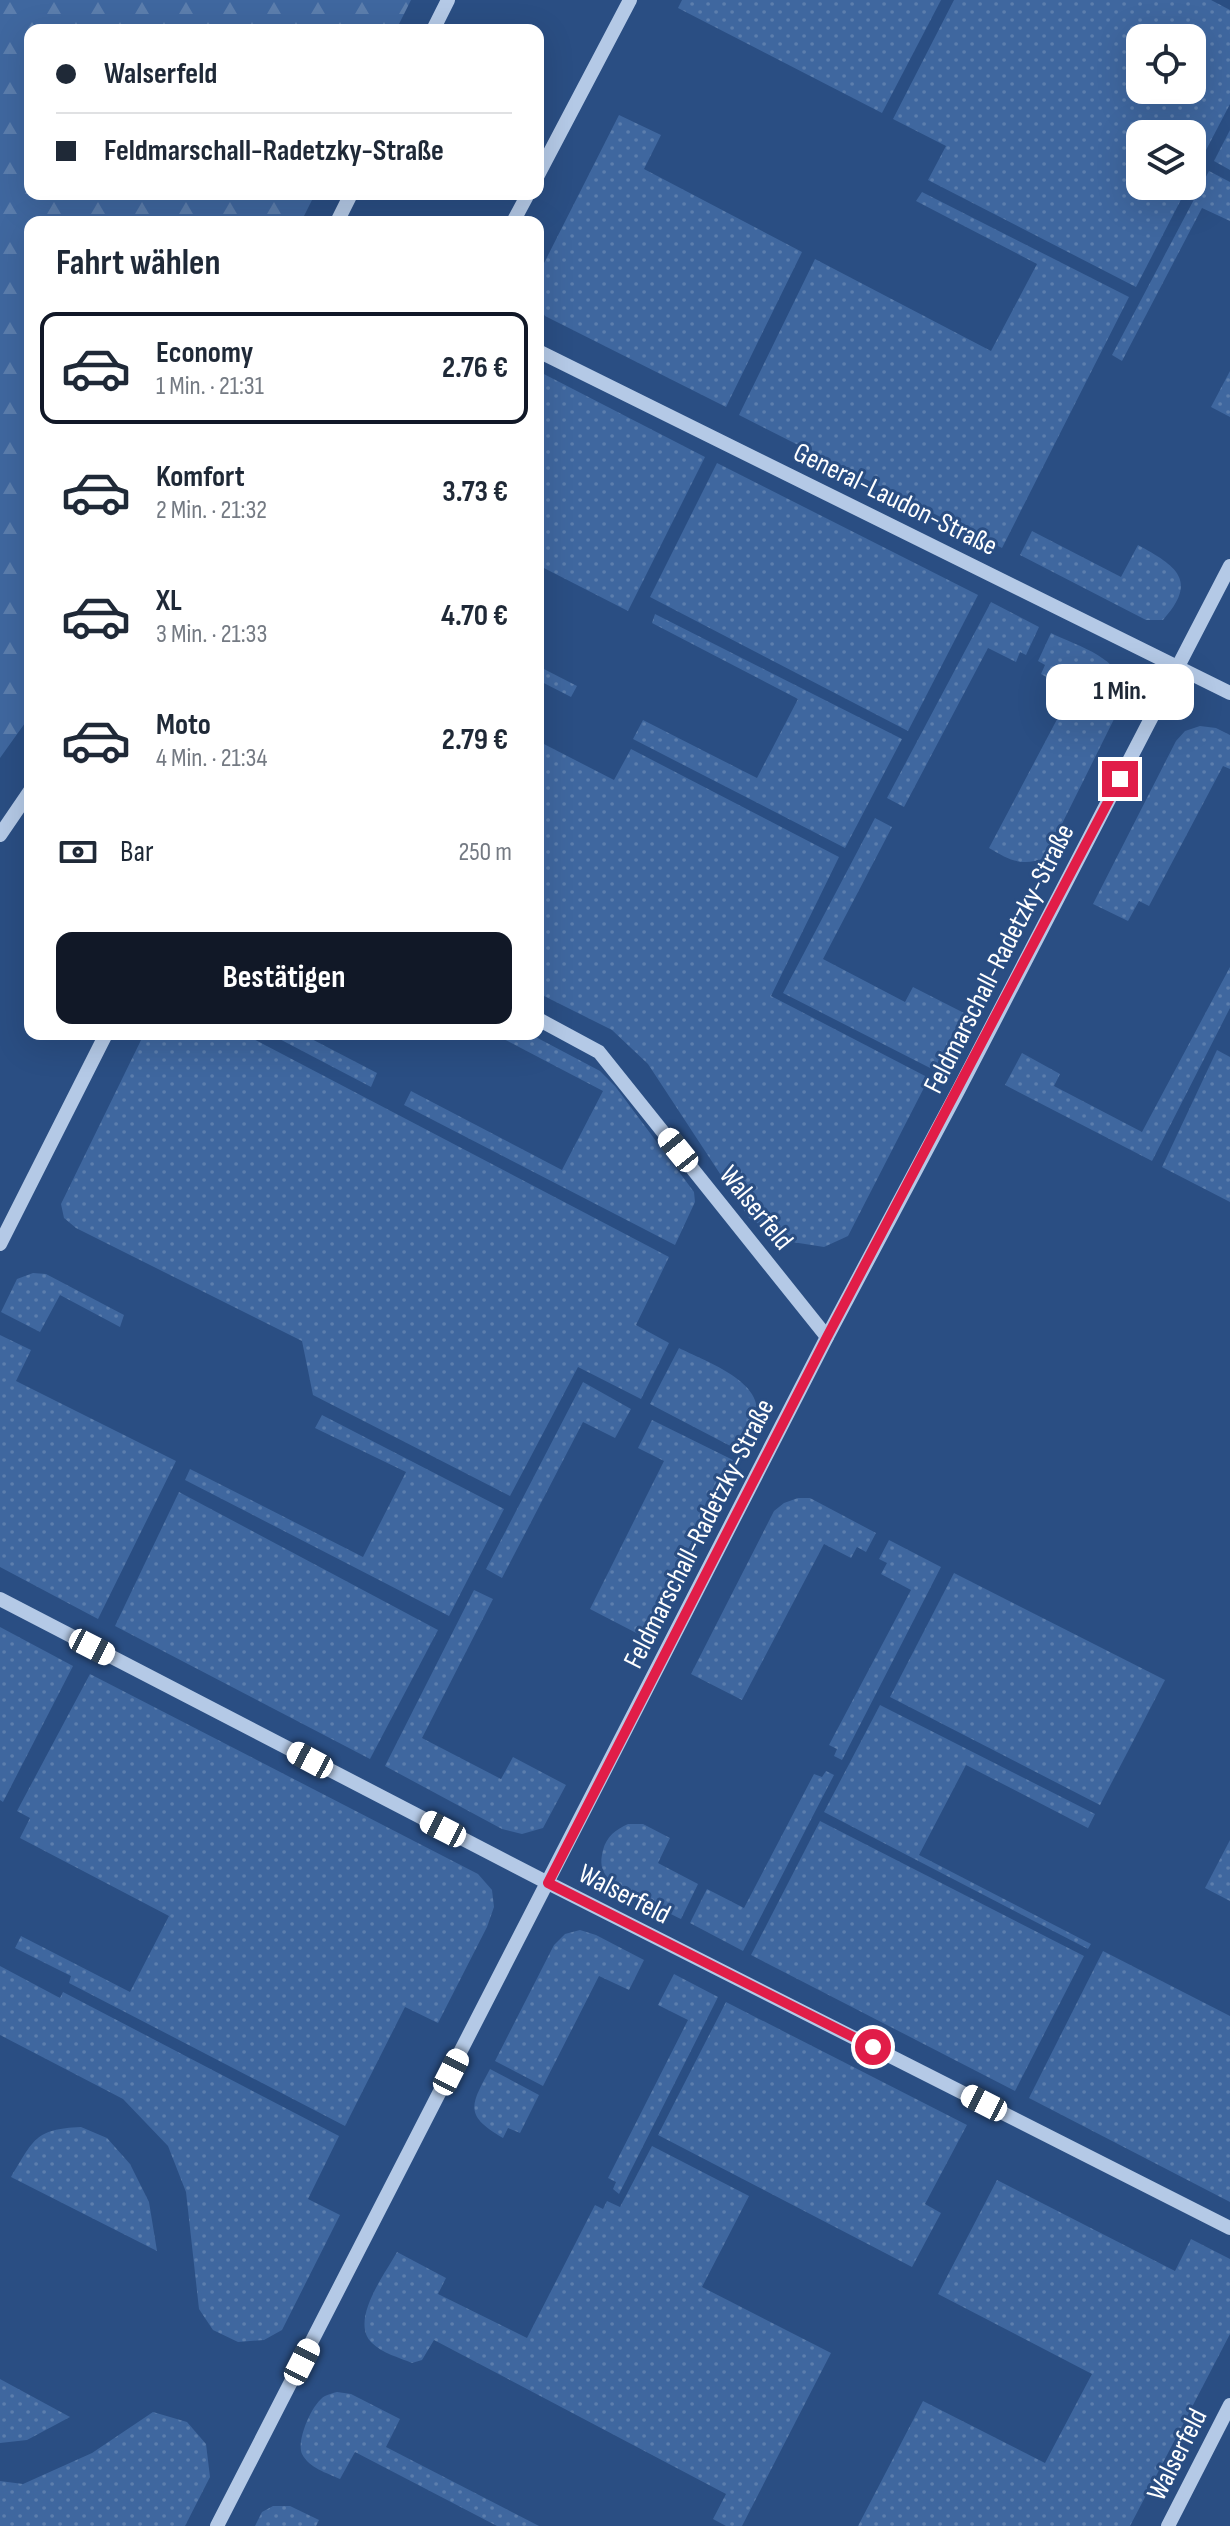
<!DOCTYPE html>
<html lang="de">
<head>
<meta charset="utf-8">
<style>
	:root { --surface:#fff; --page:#f6f6f7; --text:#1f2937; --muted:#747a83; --line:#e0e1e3; --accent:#111827 }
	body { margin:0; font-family:"Sofia Sans Condensed",sans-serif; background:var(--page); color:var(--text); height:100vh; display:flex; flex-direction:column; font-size:30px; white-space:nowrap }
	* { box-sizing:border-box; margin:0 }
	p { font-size:26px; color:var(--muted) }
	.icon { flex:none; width:44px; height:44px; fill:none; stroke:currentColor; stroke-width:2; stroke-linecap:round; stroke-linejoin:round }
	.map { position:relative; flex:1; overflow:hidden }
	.details { position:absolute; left:24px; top:216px; width:520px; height:824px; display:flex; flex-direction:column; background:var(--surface); border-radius:16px; box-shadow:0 8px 32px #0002 }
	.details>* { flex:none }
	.banner { position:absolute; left:24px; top:24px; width:520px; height:176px; border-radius:16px; box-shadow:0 8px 32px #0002; display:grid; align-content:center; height:176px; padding:0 32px; background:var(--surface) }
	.controls { position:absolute; left:1126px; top:24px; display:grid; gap:16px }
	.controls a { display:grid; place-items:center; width:80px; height:80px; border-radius:16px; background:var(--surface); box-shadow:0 8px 32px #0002; font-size:40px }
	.end { position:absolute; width:36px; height:36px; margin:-18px; border:10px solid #e11d48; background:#fff; box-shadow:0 0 0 4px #fff }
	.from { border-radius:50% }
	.bubble { position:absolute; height:56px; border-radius:16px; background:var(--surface); box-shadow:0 8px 32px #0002; font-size:26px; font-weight:700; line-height:56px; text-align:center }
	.car { position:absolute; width:24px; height:48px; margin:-24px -12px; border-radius:10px; box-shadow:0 0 6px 2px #0007; background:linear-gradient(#fff 24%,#345 0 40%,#fff 0 76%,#345 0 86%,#fff 0) }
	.banner b { display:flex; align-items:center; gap:28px; height:76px; font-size:30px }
	.banner b+b { border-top:2px solid var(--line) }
	.banner i { width:20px; height:20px; background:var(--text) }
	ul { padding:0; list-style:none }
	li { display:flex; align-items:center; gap:24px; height:112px; margin:0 16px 12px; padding:0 16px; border:4px solid transparent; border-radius:16px }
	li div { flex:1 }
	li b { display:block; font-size:30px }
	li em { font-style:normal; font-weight:700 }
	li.on { border-color:var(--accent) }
	li>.icon { width:72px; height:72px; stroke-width:1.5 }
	h2 { padding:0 32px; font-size:36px; line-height:96px }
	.pay { display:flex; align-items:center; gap:20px; height:88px; padding:0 32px; font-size:30px }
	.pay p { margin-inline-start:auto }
	.button { display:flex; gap:16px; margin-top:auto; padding:16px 32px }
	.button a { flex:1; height:92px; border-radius:16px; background:var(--accent); color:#fff; font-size:32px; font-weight:700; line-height:92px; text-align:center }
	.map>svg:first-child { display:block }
	.grass { fill:url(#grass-dots); fill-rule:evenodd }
	.forest { fill:url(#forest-firs) }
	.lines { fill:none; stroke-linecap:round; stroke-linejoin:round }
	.minor { stroke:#b4c9e6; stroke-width:14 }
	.route { stroke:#e11d48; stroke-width:10 }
	.labels { text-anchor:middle; stroke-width:6; stroke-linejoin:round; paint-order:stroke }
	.street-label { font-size:28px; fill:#fff; stroke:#2a4e83 }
</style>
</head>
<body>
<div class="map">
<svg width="1230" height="2526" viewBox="0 0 1230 2526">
	<defs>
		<pattern id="grass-dots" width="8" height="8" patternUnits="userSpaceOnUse" patternTransform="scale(2)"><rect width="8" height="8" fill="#3f679f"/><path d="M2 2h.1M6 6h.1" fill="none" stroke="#5c7ead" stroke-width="1.8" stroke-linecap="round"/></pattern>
		<pattern id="forest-firs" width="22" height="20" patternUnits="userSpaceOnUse" patternTransform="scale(2)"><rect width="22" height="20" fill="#3f679f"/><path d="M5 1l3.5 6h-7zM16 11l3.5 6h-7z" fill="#5c7ead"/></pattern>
	</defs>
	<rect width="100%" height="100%" fill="#2a4e83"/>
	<g class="grass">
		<path d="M 682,0 L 941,0 L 882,113 L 678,8 Z"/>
		<path d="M 954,0 L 1211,0 L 1230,10 L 1230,104 L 1192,177 L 1192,134 L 1140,134 L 1140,186 L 1188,186 L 1136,287 L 928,180 L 946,146 L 893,119 ZM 1192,38 L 1192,90 L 1140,90 L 1140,38 Z"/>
		<path d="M 619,115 L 661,135 L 644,169 L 802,252 L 726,407 L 545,316 L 538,305 L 538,275 Z"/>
		<path d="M 1230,130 L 1230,170 L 1214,161 Z"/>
		<path d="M 1209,171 L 1230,182 L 1230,221 L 1202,208 L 1122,361 L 1112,355 Z"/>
		<path d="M 922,192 L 1129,297 L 1002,548 L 739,415 L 815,259 L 991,351 L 1037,264 L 916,201 Z"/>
		<path d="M 538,371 L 705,457 L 628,611 L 538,565 Z"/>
		<path d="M 1230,371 L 1230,417 L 1211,407 Z"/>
		<path d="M 717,463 L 978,595 L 908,731 L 650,597 Z"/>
		<path d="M 1032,531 L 1121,577 L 1138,545 C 1176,566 1199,580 1163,620 L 1146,620 L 1020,555 Z"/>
		<path d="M 991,602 L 1039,627 L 1026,655 L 1020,652 L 1016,662 L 988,648 L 904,807 L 887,798 Z"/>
		<path d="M 655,614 L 902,739 L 845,848 L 633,739 L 643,720 L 757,778 L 798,699 L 652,623 Z"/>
		<path d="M 1051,633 C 1083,649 1133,660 1121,705 L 1045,858 C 1022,867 1009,860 989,848 L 1072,691 L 1041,674 L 1045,665 L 1038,661 Z"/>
		<path d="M 538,666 L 577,686 L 571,697 L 538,680 Z"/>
		<path d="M 1200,726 L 1216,728 L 1230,735 L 1230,769 L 1223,766 L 1149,906 L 1139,901 L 1128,921 L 1093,904 L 1176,741 L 1185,731 Z"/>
		<path d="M 538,741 L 614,780 L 631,749 L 839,857 L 771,996 L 929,1078 L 848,1236 L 824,1247 L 786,1241 L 749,1218 L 648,1064 L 612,1030 L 538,993 Z"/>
		<path d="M 875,818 L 892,827 L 823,959 L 905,1002 L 913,987 L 964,1013 L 934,1070 L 783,993 Z"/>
		<path d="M 1230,967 L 1230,1008 L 1152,1161 L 1005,1085 L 1022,1053 L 1060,1074 L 1054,1086 L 1142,1132 Z"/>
		<path d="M 144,1034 L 244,1034 L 669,1257 L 636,1325 L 669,1343 L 641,1399 L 578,1367 L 510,1496 L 313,1395 L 302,1341 L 76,1228 L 64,1218 L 61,1204 Z"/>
		<path d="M 270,1034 L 302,1034 L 377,1073 L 371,1087 Z"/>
		<path d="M 494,1034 L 530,1034 L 600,1071 L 615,1086 L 694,1192 L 695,1202 L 675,1245 L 404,1105 L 411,1091 L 562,1170 L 603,1091 Z"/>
		<path d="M 1217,1050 L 1230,1057 L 1230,1202 L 1162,1167 Z"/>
		<path d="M 33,1273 L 46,1274 L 124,1315 L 120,1327 L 60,1295 L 40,1332 L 1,1312 L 17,1279 Z"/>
		<path d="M 0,1335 L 31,1350 L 16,1381 L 176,1461 L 98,1619 L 0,1567 Z"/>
		<path d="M 679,1348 C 702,1360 764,1381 756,1415 C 753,1427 743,1439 738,1450 L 650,1404 Z"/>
		<path d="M 583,1382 L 631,1409 L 615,1438 L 583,1422 L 502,1578 L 486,1569 Z"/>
		<path d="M 322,1415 L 504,1509 L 449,1616 L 185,1480 L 190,1469 L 363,1557 L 406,1472 L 315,1428 Z"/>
		<path d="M 652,1420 L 733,1460 L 644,1637 L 590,1609 L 664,1461 L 638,1448 Z"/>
		<path d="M 179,1492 L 438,1630 L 370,1759 L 115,1626 Z"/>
		<path d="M 798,1498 L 810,1498 L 876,1533 L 866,1552 L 857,1547 L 851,1558 L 824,1544 L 742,1700 L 691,1674 L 774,1511 L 784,1503 Z"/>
		<path d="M 889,1540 L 941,1567 L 842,1760 L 834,1756 L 837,1749 L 829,1745 L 911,1590 L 881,1574 L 887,1563 L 879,1559 Z"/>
		<path d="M 954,1573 L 1165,1680 L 1100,1805 L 890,1697 Z"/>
		<path d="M 474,1590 L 493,1599 L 422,1738 L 501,1779 L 513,1757 L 566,1785 L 543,1828 L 522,1834 L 502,1829 L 385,1766 Z"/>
		<path d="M 0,1627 L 73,1666 L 3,1802 L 0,1800 Z"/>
		<path d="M 90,1674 L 478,1874 L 492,1890 L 494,1907 L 487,1927 L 438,2023 L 405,2007 L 345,2126 L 69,1983 L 71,1976 L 15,1948 L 21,1936 L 130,1992 L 169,1916 L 20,1838 L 30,1818 L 17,1811 Z"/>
		<path d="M 880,1705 L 1095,1814 L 1088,1828 L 966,1765 L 919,1855 L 1091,1944 L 1088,1949 L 824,1812 Z"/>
		<path d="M 826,1771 L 834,1775 L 743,1951 L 690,1923 L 707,1889 L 744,1908 L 814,1774 L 822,1777 Z"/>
		<path d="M 820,1821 L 1084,1956 L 1015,2091 L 751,1955 Z"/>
		<path d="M 628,1824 L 643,1824 L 670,1838 L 658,1863 L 698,1884 L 681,1919 C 663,1910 614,1889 605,1874 C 600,1867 601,1858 603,1850 C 607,1836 615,1830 628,1824 Z"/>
		<path d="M 1230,1840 L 1230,1901 L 1205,1888 Z"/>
		<path d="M 580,1930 L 596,1935 L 644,1960 L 629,1990 L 599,1976 L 543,2086 L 495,2061 L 554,1945 L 565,1934 Z"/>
		<path d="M 1103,1951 L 1230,2016 L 1230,2202 L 1029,2098 Z"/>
		<path d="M 0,1966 L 60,1998 L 63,1992 L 339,2136 L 308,2199 L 340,2215 L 282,2330 L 264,2340 L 238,2342 L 213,2330 L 199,2309 L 186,2192 L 168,2146 L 123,2099 L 0,2035 Z"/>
		<path d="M 674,1974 L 718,1997 L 619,2194 L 613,2189 L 616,2182 L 608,2178 L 688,2020 L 658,2005 Z"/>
		<path d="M 726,2002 L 967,2125 L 925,2204 L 941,2213 L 912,2267 L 658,2135 Z"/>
		<path d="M 490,2069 L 539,2095 L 520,2133 L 508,2128 L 503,2138 C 463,2115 471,2105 490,2069 Z"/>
		<path d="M 81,2127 L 107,2138 L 130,2164 L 149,2202 L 157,2251 L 11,2177 C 34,2140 34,2129 81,2127 Z"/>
		<path d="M 652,2146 L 749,2196 L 702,2287 L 831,2353 L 742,2526 L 726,2526 L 713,2519 L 726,2494 L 434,2340 L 422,2360 L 412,2363 C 400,2358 382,2353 372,2343 C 349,2321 385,2274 397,2252 L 446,2278 L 438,2294 L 527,2338 L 595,2205 L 603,2209 L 607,2201 L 620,2207 Z"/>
		<path d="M 997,2180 L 1175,2271 L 1191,2239 L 1230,2259 L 1230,2334 L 1130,2526 L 858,2526 L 923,2401 L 1045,2463 L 1092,2374 L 938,2294 Z"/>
		<path d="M 0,2379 L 70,2417 L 27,2440 L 0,2443 Z"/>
		<path d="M 337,2392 L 351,2394 L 400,2419 L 386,2447 L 539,2526 L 497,2526 L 355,2452 L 340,2479 C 327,2473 309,2468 302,2454 C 296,2441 312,2403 325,2396 C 329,2394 333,2393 337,2392 Z"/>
		<path d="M 153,2412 L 187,2422 L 206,2444 L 210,2477 L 185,2526 L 0,2526 L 0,2481 L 23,2484 L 92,2453 Z"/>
		<path d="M 273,2506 L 290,2506 L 319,2520 L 316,2526 L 255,2526 L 262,2512 Z"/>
	</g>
	<path class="forest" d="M 0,0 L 411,0 L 396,30 L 30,30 L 30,194 L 315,194 L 301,222 L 30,222 L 30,716 L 0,758 Z"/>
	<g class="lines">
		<g class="minor">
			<path d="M 433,30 L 448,0"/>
			<path d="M 538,175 L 630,0"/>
			<path d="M 337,222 L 351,194"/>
			<path d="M 513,222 L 528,194"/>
			<path d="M 538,351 L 1230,693"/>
			<path d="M 0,835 L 30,791"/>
			<path d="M 538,1019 L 599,1052 L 827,1337"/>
			<path d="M 0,1244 L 106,1034"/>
			<path d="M 0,1599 L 548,1883 L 1230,2228"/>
			<path d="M 217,2526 L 827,1337 L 959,1089 L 1230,566"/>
			<path d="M 1168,2526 L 1230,2405"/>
		</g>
	</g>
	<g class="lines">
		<path class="route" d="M 873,2047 L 548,1883 L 827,1337 L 1120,779"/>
	</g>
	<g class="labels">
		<g class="street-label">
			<text transform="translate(896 498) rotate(26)" y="10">General-Laudon-Straße</text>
			<text transform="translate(998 958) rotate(-63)" y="10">Feldmarschall-Radetzky-Straße</text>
			<text transform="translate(757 1207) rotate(51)" y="10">Walserfeld</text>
			<text transform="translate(698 1533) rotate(-63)" y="10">Feldmarschall-Radetzky-Straße</text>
			<text transform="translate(625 1893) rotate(27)" y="10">Walserfeld</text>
			<text transform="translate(1176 2454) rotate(-63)" y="10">Walserfeld</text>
		</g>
	</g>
</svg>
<div class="controls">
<a><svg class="icon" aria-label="locate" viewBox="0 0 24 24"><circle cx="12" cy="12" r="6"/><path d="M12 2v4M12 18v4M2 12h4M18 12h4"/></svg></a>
<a><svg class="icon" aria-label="layers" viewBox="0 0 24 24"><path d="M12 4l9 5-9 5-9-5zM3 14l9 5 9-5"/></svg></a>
</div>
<i class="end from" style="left:873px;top:2047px"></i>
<i class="end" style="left:1120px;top:779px"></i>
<div class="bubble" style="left:1046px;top:664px;width:148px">1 Min.</div>
<i class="car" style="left:678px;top:1150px;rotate:321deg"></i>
<i class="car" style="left:92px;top:1647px;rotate:117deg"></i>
<i class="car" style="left:310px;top:1760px;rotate:298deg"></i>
<i class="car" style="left:443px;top:1829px;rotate:297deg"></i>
<i class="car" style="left:451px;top:2072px;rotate:27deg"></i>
<i class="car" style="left:984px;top:2103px;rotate:297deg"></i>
<i class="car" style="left:302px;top:2362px;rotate:27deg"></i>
<div class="banner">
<b><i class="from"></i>Walserfeld</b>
<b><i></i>Feldmarschall-Radetzky-Straße</b>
</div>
<section class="details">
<h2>Fahrt wählen</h2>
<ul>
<li class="on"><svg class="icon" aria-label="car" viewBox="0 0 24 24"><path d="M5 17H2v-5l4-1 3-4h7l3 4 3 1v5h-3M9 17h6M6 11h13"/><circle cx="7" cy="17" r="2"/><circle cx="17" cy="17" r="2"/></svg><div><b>Economy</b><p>1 Min. · 21:31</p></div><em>2.76 €</em></li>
<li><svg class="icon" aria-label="car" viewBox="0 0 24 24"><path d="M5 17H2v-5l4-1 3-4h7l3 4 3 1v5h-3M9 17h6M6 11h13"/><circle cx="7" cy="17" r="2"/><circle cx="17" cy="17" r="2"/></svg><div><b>Komfort</b><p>2 Min. · 21:32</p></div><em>3.73 €</em></li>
<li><svg class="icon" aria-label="car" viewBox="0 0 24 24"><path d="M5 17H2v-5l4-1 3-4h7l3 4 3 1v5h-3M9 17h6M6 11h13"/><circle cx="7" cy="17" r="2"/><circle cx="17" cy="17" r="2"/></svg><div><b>XL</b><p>3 Min. · 21:33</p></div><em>4.70 €</em></li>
<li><svg class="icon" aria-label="car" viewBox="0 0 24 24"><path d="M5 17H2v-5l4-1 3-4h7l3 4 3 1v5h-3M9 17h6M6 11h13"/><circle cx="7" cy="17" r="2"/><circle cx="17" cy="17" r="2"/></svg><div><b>Moto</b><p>4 Min. · 21:34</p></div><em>2.79 €</em></li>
</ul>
<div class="pay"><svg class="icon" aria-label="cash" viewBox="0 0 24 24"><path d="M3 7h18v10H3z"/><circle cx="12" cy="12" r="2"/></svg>Bar<p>250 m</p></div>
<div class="button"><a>Bestätigen</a></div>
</section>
</div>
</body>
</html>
